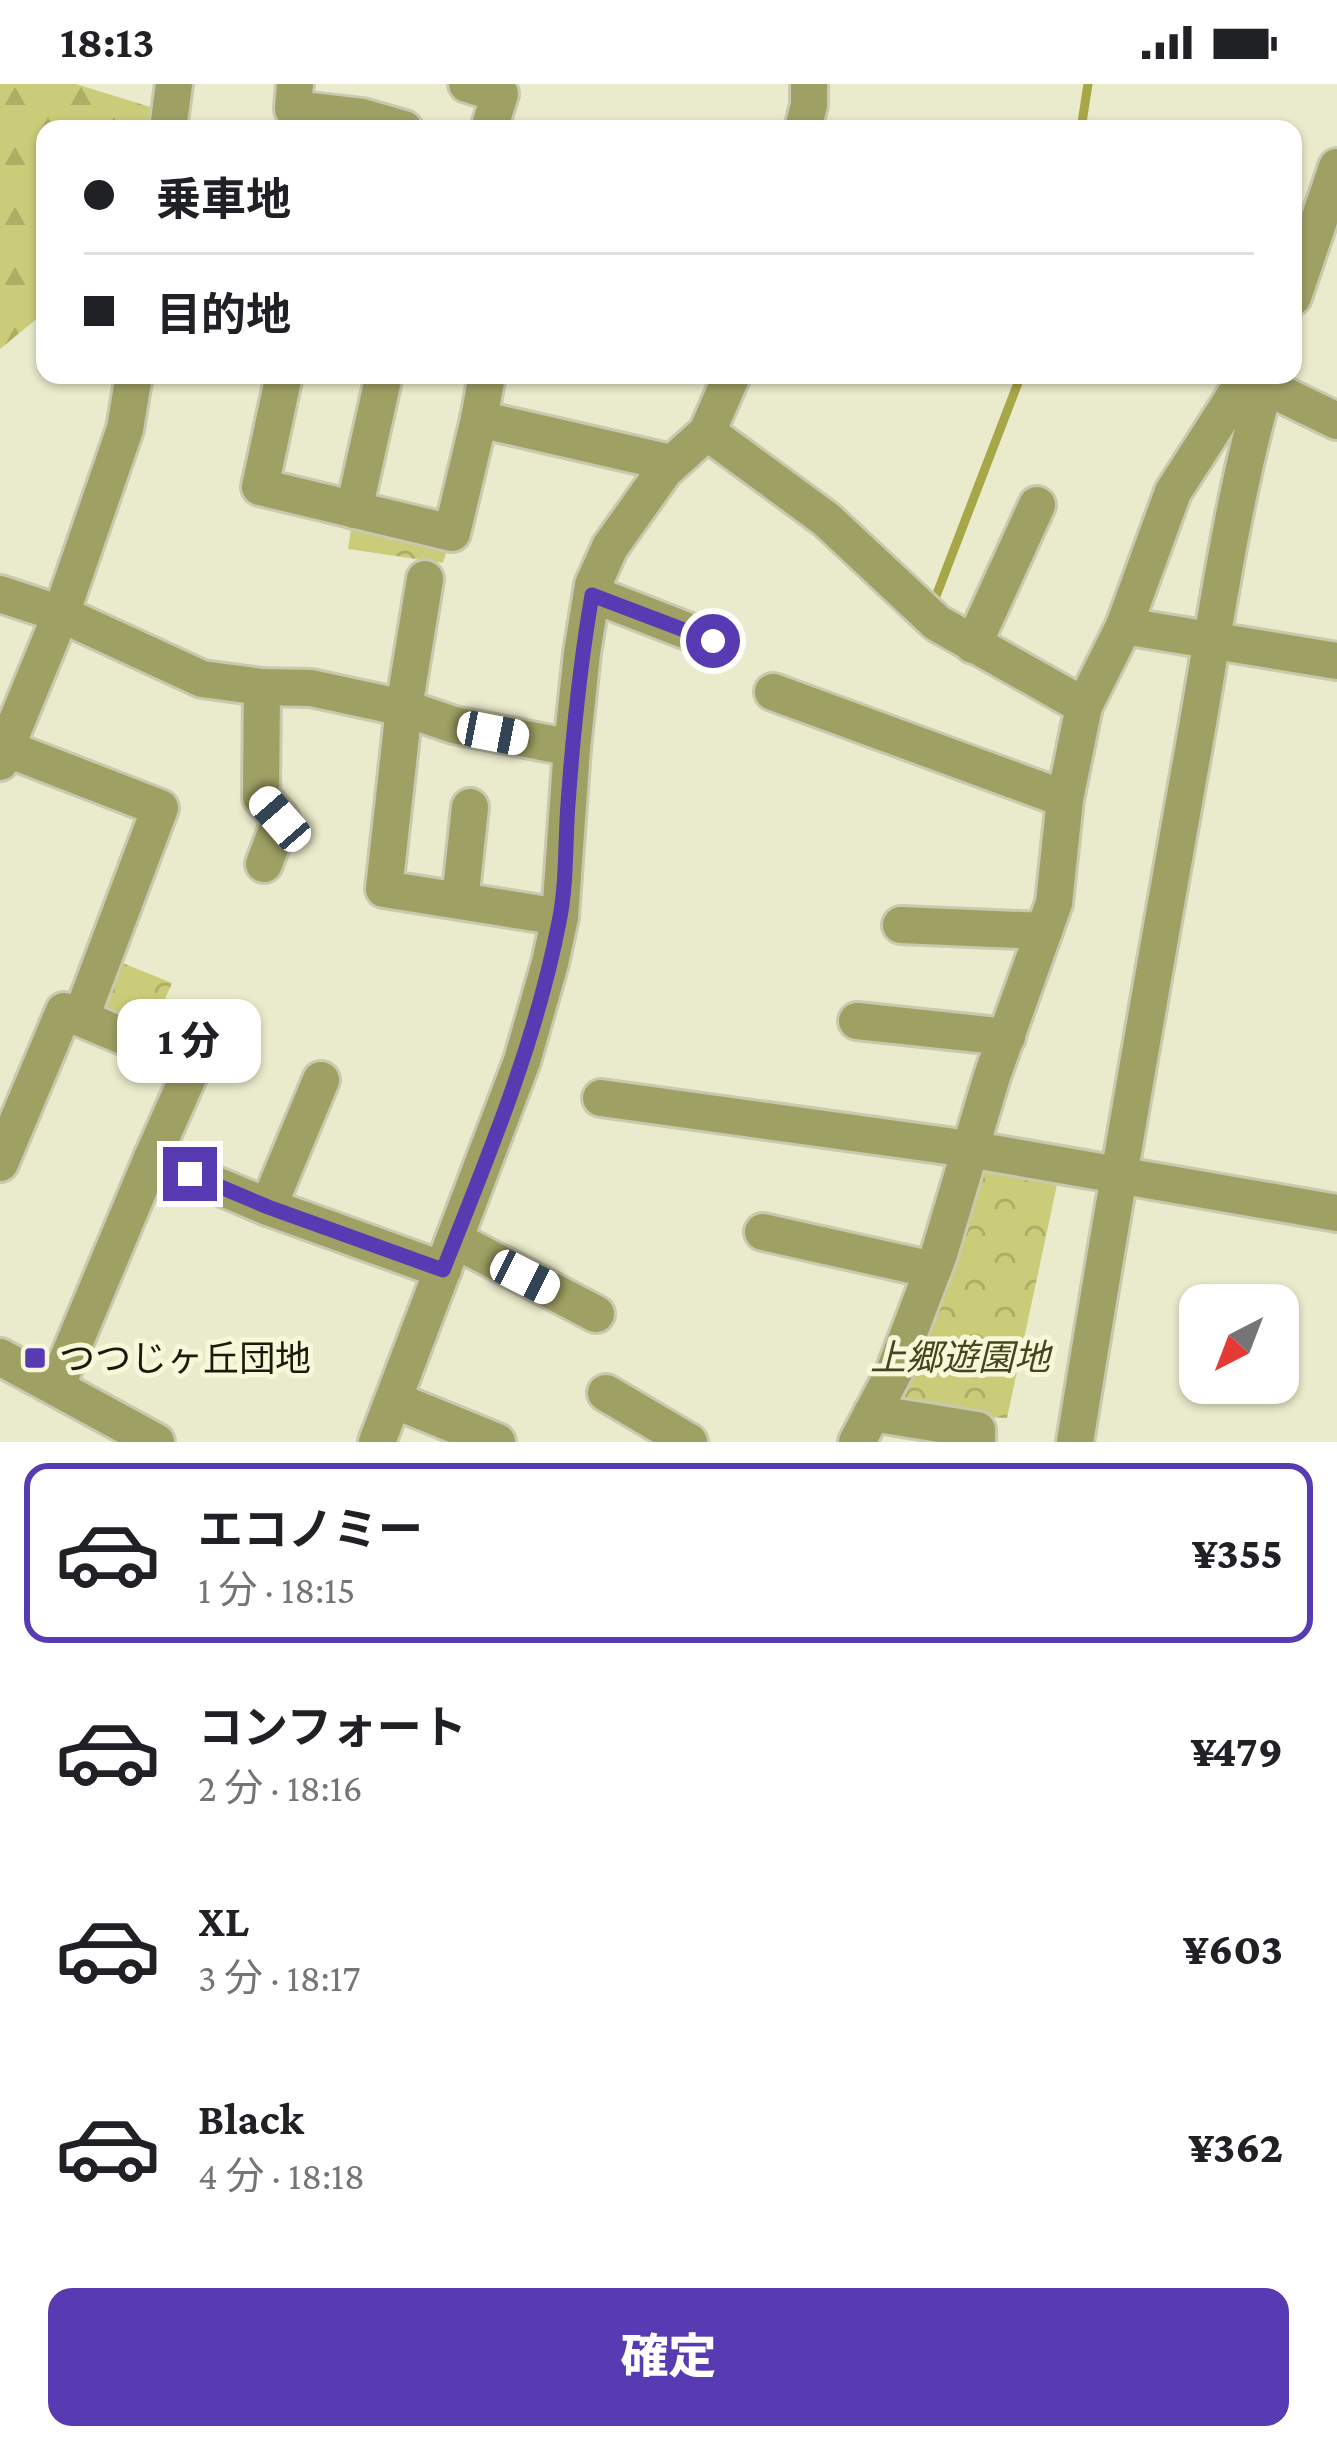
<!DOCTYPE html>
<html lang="ja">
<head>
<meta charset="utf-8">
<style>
	:root { --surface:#fff; --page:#f2f2f2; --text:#202124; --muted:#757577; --line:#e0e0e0; --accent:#583ab2 }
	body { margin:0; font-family:"Crimson Pro","Noto Sans JP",serif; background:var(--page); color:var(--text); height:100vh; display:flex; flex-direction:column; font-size:45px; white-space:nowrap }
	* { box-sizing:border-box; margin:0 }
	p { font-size:39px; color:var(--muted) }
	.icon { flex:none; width:66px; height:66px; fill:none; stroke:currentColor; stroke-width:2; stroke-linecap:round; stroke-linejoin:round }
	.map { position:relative; height:1358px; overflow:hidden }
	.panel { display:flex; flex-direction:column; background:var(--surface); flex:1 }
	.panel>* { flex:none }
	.top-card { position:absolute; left:36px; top:36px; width:1266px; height:264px; border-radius:24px; box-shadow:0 3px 9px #0004; display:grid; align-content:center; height:264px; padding:0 48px; background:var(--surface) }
	.needle { width:78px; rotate:222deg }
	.controls { position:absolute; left:1179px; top:1200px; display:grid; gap:24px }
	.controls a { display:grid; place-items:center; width:120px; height:120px; border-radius:24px; background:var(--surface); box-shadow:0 3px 9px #0004; font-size:60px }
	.end { position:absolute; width:54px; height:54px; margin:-27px; border:15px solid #583ab2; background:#fff; box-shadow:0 0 0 6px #fff }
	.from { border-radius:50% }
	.bubble { position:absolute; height:84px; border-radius:24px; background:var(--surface); box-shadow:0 3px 9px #0004; font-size:39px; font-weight:800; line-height:84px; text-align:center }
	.car { position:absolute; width:36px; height:72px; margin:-36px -18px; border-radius:15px; box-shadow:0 0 9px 3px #0007; background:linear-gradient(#fff 24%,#345 0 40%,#fff 0 76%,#345 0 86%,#fff 0) }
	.top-card b { display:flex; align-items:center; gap:42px; height:114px; font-size:45px }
	.top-card b+b { border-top:3px solid var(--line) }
	.top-card i { width:30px; height:30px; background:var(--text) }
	ul { padding:21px 0 0; list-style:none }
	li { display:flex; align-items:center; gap:36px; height:180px; margin:0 24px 18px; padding:0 24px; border:6px solid transparent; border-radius:24px }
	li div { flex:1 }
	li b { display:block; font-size:45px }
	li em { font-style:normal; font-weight:800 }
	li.on { border-color:var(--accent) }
	li>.icon { width:108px; height:108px; stroke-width:1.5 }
	.cta { display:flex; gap:24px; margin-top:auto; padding:24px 48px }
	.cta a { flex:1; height:138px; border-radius:24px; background:var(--accent); color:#fff; font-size:48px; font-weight:800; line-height:138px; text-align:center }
	.status { display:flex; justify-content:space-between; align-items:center; height:84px; padding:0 60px; background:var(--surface); direction:ltr }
	.status svg { height:33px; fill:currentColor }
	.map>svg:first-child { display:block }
	.forest { fill:url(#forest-firs) }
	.park { fill:url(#park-crowns) }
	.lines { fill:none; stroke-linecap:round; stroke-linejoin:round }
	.stream { stroke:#a8a747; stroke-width:9 }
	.minor-casing { stroke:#c9c9ad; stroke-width:42 }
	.minor { stroke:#9fa064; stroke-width:36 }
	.route { stroke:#583ab2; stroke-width:15 }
	.poi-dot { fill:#583ab2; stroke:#f7f8d9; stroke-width:4.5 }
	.labels { text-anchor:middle; stroke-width:10; stroke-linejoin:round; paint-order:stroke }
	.park-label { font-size:36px; font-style:italic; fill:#46461e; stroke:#f7f8d9 }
	.poi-label { font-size:36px; fill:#19190d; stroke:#f7f8d9; text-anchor:start }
</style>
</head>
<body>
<div class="status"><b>18:13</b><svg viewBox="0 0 49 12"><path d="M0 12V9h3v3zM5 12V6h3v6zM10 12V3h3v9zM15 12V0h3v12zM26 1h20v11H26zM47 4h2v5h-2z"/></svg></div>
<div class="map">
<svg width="1337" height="1358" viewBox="0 0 1337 1358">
	<defs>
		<pattern id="forest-firs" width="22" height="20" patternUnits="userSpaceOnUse" patternTransform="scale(3)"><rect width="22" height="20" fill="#cbcc79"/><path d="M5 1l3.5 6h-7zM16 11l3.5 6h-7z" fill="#aeaf67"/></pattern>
		<pattern id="park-crowns" width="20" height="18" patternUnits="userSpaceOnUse" patternTransform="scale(3)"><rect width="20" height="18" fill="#cbcc79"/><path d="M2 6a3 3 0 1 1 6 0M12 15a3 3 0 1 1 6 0" fill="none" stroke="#aeaf67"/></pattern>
	</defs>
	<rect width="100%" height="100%" fill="#eaebcc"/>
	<path class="forest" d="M 0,0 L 76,0 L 160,26 L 158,45 L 45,45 L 45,228 L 0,265 Z"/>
	<g class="park">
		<path d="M 354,426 L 452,449 L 443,479 L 348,465 Z"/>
		<path d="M 103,871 L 172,899 L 145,961 L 78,934 Z"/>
		<path d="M 969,1065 L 1061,1082 L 1007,1334 L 872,1329 Z"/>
	</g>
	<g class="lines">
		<g class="stream">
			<path d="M 1081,45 L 1088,0"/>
			<path d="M 933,520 L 1021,291"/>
		</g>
		<defs>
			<g id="minor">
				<path d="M 295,0 L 293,25 L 362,33 L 404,45"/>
				<path d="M 467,0 L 500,10 L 489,45"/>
				<path d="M 168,45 L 174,0"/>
				<path d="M 803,45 L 809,21 L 809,0"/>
				<path d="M 1293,213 L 1337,83"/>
				<path d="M 284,291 L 260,403 L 452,449 L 479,335 L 671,379"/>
				<path d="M 1265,302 L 1337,337"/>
				<path d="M 479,335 L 487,291"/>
				<path d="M 707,348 L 827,436 L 937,539 L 1084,622"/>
				<path d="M 354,426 L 384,291"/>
				<path d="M 425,495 L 404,624 L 384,805 L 560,833"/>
				<path d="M 0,510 L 61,530 L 202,595 L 262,603 L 311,604 L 404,624 L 454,641 L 572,664"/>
				<path d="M 592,510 L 713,557"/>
				<path d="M 1124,542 L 1337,577"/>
				<path d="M 973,561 L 1037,421"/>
				<path d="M 262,603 L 261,713 L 281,735 L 264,780"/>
				<path d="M 773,608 L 1065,715"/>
				<path d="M 5,664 L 160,724 L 81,933"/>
				<path d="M 0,678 L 61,530 L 125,345 L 134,291"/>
				<path d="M 460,817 L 470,723"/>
				<path d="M 901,841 L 1044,847"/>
				<path d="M 857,937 L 1007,953"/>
				<path d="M 601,1014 L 969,1065 L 1337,1129"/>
				<path d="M 152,1074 L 268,1123 L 443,1186"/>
				<path d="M 0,1079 L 64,927 L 193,982 L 152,1074 L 56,1303"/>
				<path d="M 268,1123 L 321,996"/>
				<path d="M 763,1148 L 933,1186"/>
				<path d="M 455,1156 L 596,1230"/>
				<path d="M 0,1273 L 156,1358"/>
				<path d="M 606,1309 L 689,1358"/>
				<path d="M 394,1316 L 497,1358"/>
				<path d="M 872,1329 L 977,1346 L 977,1358"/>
				<path d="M 377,1358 L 522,977 L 550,879 L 560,833 L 572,664 L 582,569 L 593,501 L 610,463 L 664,387 L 707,348 L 732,291"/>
				<path d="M 857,1358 L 894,1288 L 939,1170 L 992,992 L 1054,819 L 1065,715 L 1084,622 L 1124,542 L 1173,408 L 1239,305 L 1253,291"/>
				<path d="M 1075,1358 C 1111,1133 1150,909 1190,684 C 1214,553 1230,419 1268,291"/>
			</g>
		</defs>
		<use href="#minor" class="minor-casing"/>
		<use href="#minor" class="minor"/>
	</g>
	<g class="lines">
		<path class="route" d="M 190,1090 L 268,1123 L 443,1186 C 488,1073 536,958 559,838 C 567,800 565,759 568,720 C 573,650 580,580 592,511 L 713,557"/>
	</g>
	<rect class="poi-dot" x="23" y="1262" width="24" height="24" rx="6"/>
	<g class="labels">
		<g class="park-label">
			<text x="960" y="1286">上郷遊園地</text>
		</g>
		<g class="poi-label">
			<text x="59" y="1287">つつじヶ丘団地</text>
		</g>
	</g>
</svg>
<div class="controls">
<a><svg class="needle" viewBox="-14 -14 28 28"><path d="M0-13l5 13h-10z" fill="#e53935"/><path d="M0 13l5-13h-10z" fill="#757577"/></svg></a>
</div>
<i class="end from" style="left:713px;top:557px"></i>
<i class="end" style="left:190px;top:1090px"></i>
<div class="bubble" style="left:117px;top:915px;width:144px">1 分</div>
<i class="car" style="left:493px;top:649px;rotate:101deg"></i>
<i class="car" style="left:280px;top:735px;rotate:319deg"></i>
<i class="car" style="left:525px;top:1193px;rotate:117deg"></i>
<div class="top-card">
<b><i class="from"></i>乗車地</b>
<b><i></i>目的地</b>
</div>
</div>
<section class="panel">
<ul>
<li class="on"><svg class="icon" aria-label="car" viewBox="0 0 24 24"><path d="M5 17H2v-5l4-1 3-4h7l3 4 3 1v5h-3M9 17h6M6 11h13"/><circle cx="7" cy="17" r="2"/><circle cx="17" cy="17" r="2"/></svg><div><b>エコノミー</b><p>1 分 · 18:15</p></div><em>¥355</em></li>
<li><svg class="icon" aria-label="car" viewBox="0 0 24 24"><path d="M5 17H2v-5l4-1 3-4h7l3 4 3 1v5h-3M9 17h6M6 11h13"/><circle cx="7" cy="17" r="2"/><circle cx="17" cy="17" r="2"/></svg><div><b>コンフォート</b><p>2 分 · 18:16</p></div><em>¥479</em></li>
<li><svg class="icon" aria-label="car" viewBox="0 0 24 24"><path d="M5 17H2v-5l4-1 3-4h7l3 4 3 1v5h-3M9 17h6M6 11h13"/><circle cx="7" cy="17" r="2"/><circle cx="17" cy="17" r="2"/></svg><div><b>XL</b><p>3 分 · 18:17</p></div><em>¥603</em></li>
<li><svg class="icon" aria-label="car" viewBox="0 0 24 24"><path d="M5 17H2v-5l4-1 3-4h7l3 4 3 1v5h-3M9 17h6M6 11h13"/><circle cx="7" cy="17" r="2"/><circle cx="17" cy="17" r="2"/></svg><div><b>Black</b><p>4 分 · 18:18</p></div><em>¥362</em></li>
</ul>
<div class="cta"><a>確定</a></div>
</section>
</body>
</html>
